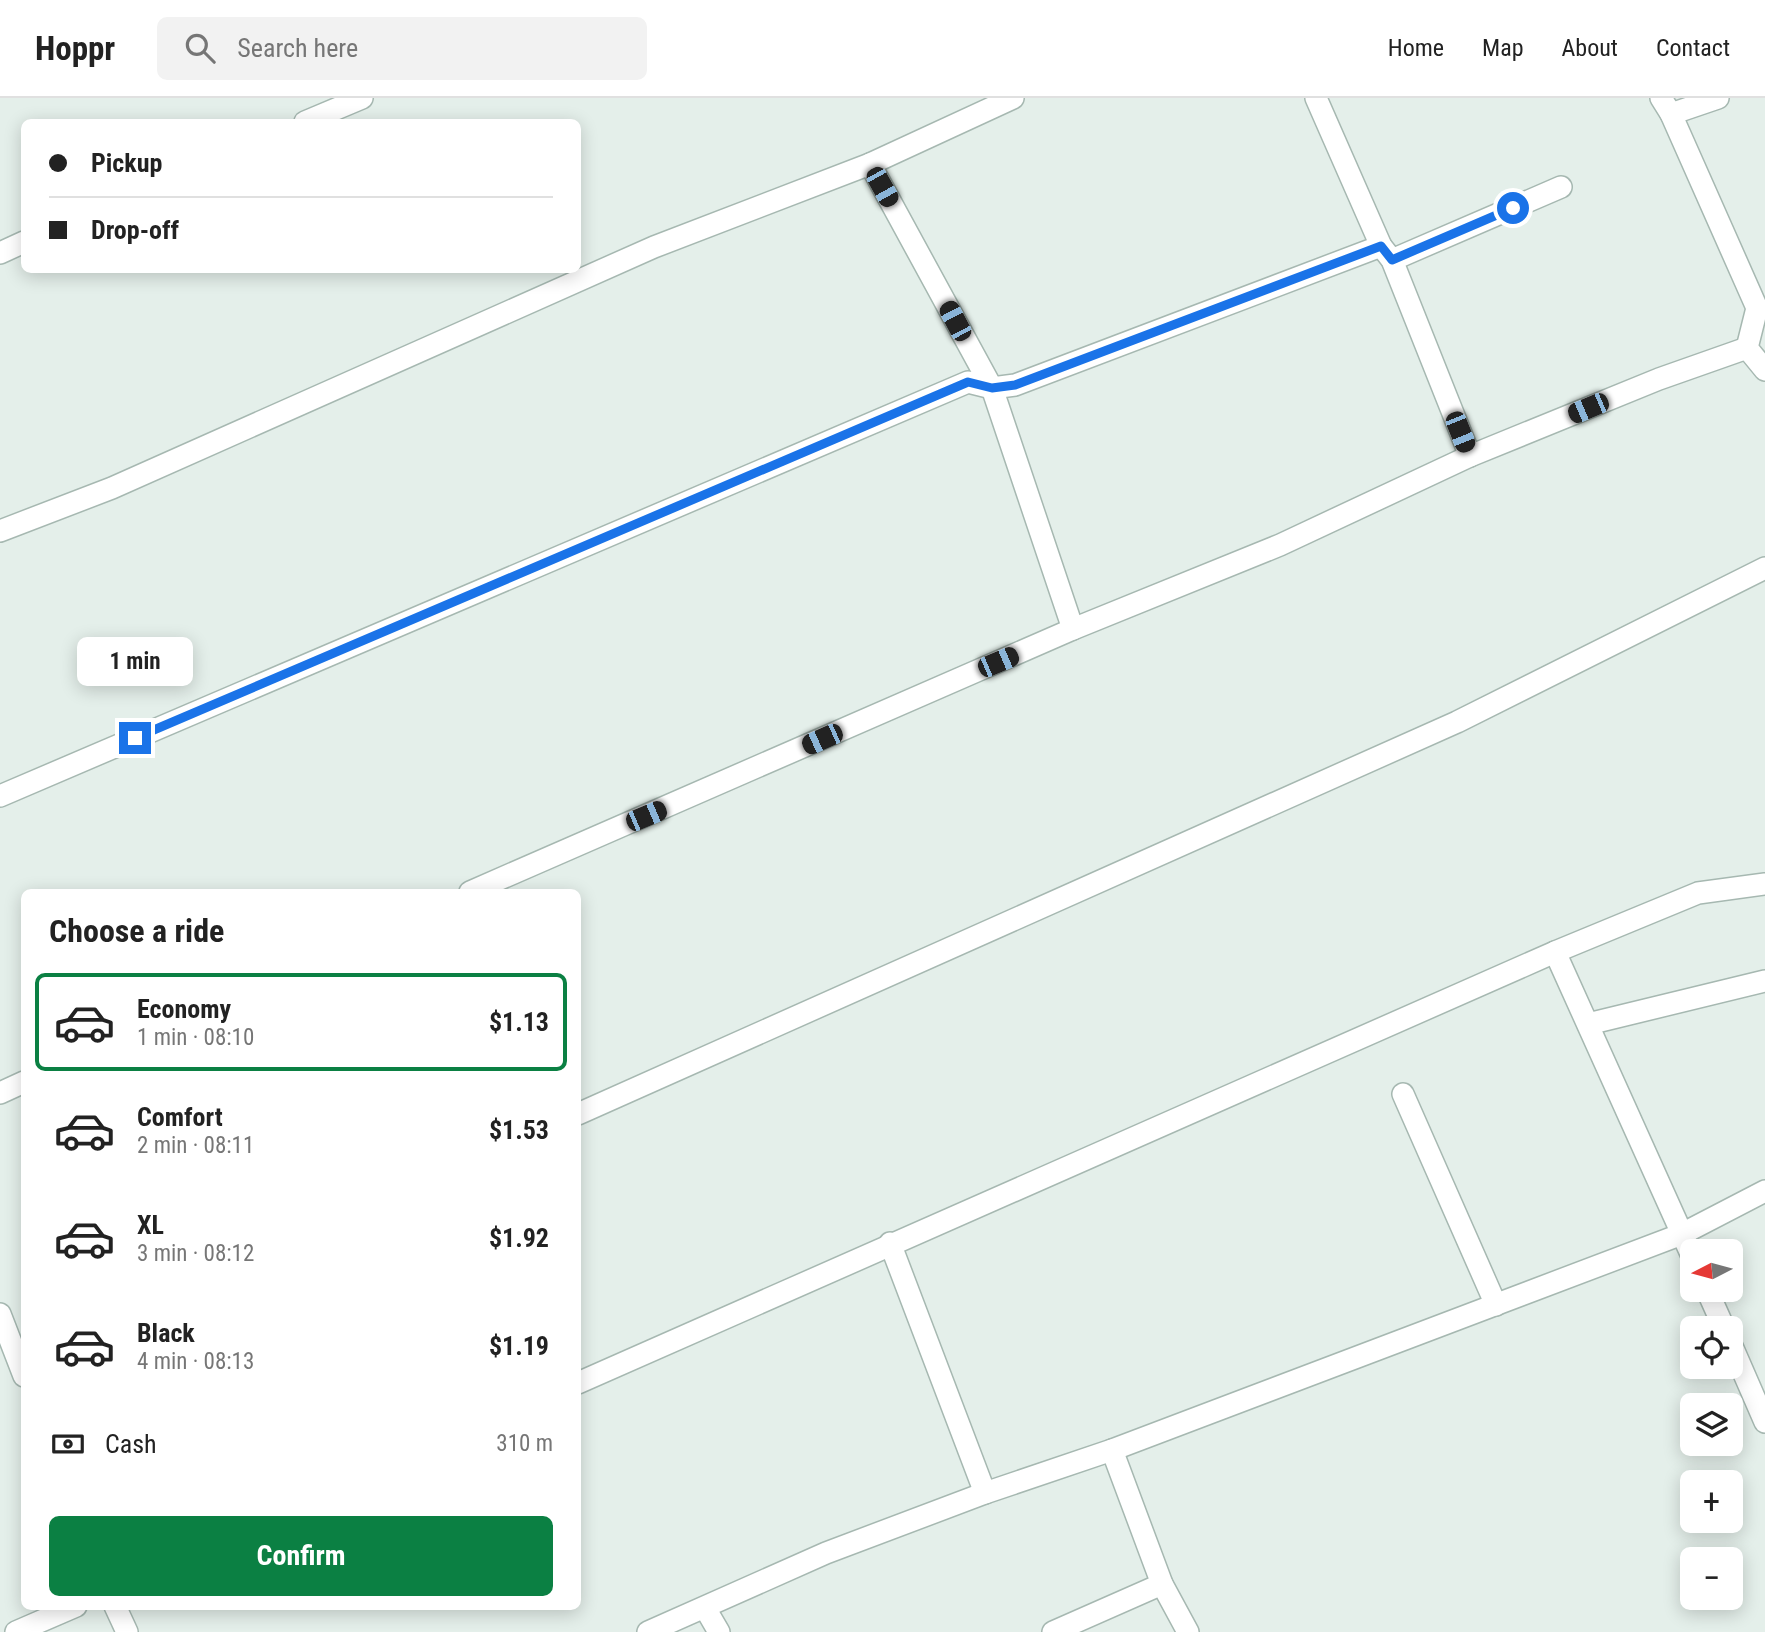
<!DOCTYPE html>
<html lang="en">
<head>
<meta charset="utf-8">
<style>
	:root { --surface:#fff; --page:#f2f2f2; --text:#222; --muted:#767676; --line:#e0e0e0; --accent:#0b8043 }
	body { margin:0; font-family:"Roboto Condensed",sans-serif; background:var(--page); color:var(--text); height:100vh; display:flex; flex-direction:column; font-size:26px; white-space:nowrap }
	* { box-sizing:border-box; margin:0 }
	p { font-size:23px; color:var(--muted) }
	.icon { flex:none; width:38px; height:38px; fill:none; stroke:currentColor; stroke-width:2; stroke-linecap:round; stroke-linejoin:round }
	.map { position:relative; flex:1; overflow:hidden }
	.side { position:absolute; left:21px; top:791px; width:560px; height:721px; display:flex; flex-direction:column; background:var(--surface); border-radius:10px; box-shadow:0 4px 18px #0003 }
	.side>* { flex:none }
	.top-card { position:absolute; left:21px; top:21px; width:560px; height:154px; border-radius:10px; box-shadow:0 4px 18px #0003; display:grid; align-content:center; height:154px; padding:0 28px; background:var(--surface) }
	.needle { width:46px; rotate:264deg }
	.buttons { position:absolute; left:1680px; top:1141px; display:grid; gap:14px }
	.buttons a { display:grid; place-items:center; width:63px; height:63px; border-radius:10px; background:var(--surface); box-shadow:0 4px 18px #0003; font-size:35px }
	.end { position:absolute; width:32px; height:32px; margin:-16px; border:9px solid #1a73e8; background:#fff; box-shadow:0 0 0 4px #fff }
	.from { border-radius:50% }
	.bubble { position:absolute; height:49px; border-radius:10px; background:var(--surface); box-shadow:0 4px 18px #0003; font-size:23px; font-weight:700; line-height:49px; text-align:center }
	.car { position:absolute; width:21px; height:42px; margin:-21px -10px; border-radius:9px; box-shadow:0 0 5px 2px #0007; background:linear-gradient(#222 24%,#8ab4d8 0 40%,#222 0 76%,#8ab4d8 0 86%,#222 0) }
	.top-card b { display:flex; align-items:center; gap:24px; height:66px; font-size:26px }
	.top-card b+b { border-top:2px solid var(--line) }
	.top-card i { width:18px; height:18px; background:var(--text) }
	ul { padding:0; list-style:none }
	li { display:flex; align-items:center; gap:21px; height:98px; margin:0 14px 10px; padding:0 14px; border:4px solid transparent; border-radius:10px }
	li div { flex:1 }
	li b { display:block; font-size:26px }
	li em { font-style:normal; font-weight:700 }
	li.selected { border-color:var(--accent) }
	li>.icon { width:63px; height:63px; stroke-width:1.5 }
	h2 { padding:0 28px; font-size:32px; line-height:84px }
	.pay { display:flex; align-items:center; gap:18px; height:77px; padding:0 28px; font-size:26px }
	.pay p { margin-inline-start:auto }
	.cta { display:flex; gap:14px; margin-top:auto; padding:14px 28px }
	.cta a { flex:1; height:80px; border-radius:10px; background:var(--accent); color:#fff; font-size:28px; font-weight:700; line-height:80px; text-align:center }
	header { display:flex; align-items:center; gap:42px; box-sizing:border-box; height:98px; padding:0 35px; background:var(--surface); border-bottom:2px solid var(--line) }
	header strong { font-size:33px }
	nav { display:flex; gap:38px; margin-inline-start:auto; font-size:24px }
	.search { width:490px; height:63px; background:var(--page); display:flex; align-items:center; gap:18px; box-sizing:border-box; padding:0 24px; border-radius:10px; color:var(--muted); font-size:26px }
	.map>svg:first-child { display:block }
	.lines { fill:none; stroke-linecap:round; stroke-linejoin:round }
	.minor-casing { stroke:#a6b8b1; stroke-width:24 }
	.minor { stroke:#fff; stroke-width:21 }
	.route { stroke:#1a73e8; stroke-width:9 }
</style>
</head>
<body>
<header>
<strong>Hoppr</strong>
<div class="search"><svg class="icon" aria-label="search" viewBox="0 0 24 24"><circle cx="10" cy="10" r="6"/><path d="M15 15l6 6"/></svg>Search here</div>
<nav><a>Home</a><a>Map</a><a>About</a><a>Contact</a></nav>
</header>
<div class="map">
<svg width="1765" height="1534" viewBox="0 0 1765 1534">
	<rect width="100%" height="100%" fill="#e4efea"/>
	<g class="lines">
		<defs>
			<g id="minor">
				<path d="M 1316,0 L 1381,148 L 1392,162 L 1470,358"/>
				<path d="M 1661,0 L 1671,16 L 1757,210 L 1747,250 L 1765,272"/>
				<path d="M 1671,16 L 1718,0"/>
				<path d="M 305,24 L 362,0"/>
				<path d="M 870,66 L 992,290 L 1073,531"/>
				<path d="M 0,155 L 24,144"/>
				<path d="M 1392,162 L 1561,89"/>
				<path d="M 0,433 L 112,390 L 654,149 L 870,66 L 1013,0"/>
				<path d="M 0,698 L 968,284 L 992,290 L 1015,287 L 1381,148"/>
				<path d="M 470,794 L 1073,531 L 1280,447 L 1470,358 L 1659,281 L 1747,250"/>
				<path d="M 1555,854 L 1692,1158"/>
				<path d="M 1588,926 L 1765,883"/>
				<path d="M 0,995 L 24,984"/>
				<path d="M 1403,996 L 1496,1207"/>
				<path d="M 578,1016 L 1457,624 L 1765,470"/>
				<path d="M 890,1145 L 985,1395"/>
				<path d="M 1707,1192 L 1724,1230"/>
				<path d="M 0,1216 L 24,1278"/>
				<path d="M 1731,1246 L 1765,1324"/>
				<path d="M 578,1285 L 1555,854 L 1698,795 L 1765,786"/>
				<path d="M 1112,1352 L 1162,1486 L 1188,1534"/>
				<path d="M 115,1508 L 127,1534"/>
				<path d="M 705,1510 L 719,1534"/>
				<path d="M 16,1534 L 76,1508"/>
				<path d="M 648,1534 L 826,1455 L 985,1395 L 1112,1352 L 1682,1136 L 1765,1093"/>
				<path d="M 1053,1534 L 1162,1486"/>
			</g>
		</defs>
		<use href="#minor" class="minor-casing"/>
		<use href="#minor" class="minor"/>
	</g>
	<g class="lines">
		<path class="route" d="M 135,640 L 968,284 L 992,290 L 1015,287 L 1381,148 L 1392,162 L 1513,110"/>
	</g>
</svg>
<div class="buttons">
<a><svg class="needle" viewBox="-14 -14 28 28"><path d="M0-13l5 13h-10z" fill="#e53935"/><path d="M0 13l5-13h-10z" fill="#767676"/></svg></a>
<a><svg class="icon" aria-label="locate" viewBox="0 0 24 24"><circle cx="12" cy="12" r="6"/><path d="M12 2v4M12 18v4M2 12h4M18 12h4"/></svg></a>
<a><svg class="icon" aria-label="layers" viewBox="0 0 24 24"><path d="M12 4l9 5-9 5-9-5zM3 14l9 5 9-5"/></svg></a>
<a>+</a>
<a>−</a>
</div>
<i class="end from" style="left:1513px;top:110px"></i>
<i class="end" style="left:135px;top:640px"></i>
<div class="bubble" style="left:77px;top:539px;width:116px">1 min</div>
<i class="car" style="left:882px;top:89px;rotate:151deg"></i>
<i class="car" style="left:955px;top:223px;rotate:332deg"></i>
<i class="car" style="left:1588px;top:310px;rotate:247deg"></i>
<i class="car" style="left:1460px;top:334px;rotate:158deg"></i>
<i class="car" style="left:998px;top:564px;rotate:67deg"></i>
<i class="car" style="left:822px;top:641px;rotate:246deg"></i>
<i class="car" style="left:646px;top:718px;rotate:67deg"></i>
<div class="top-card">
<b><i class="from"></i>Pickup</b>
<b><i></i>Drop-off</b>
</div>
<section class="side">
<h2>Choose a ride</h2>
<ul>
<li class="selected"><svg class="icon" aria-label="car" viewBox="0 0 24 24"><path d="M5 17H2v-5l4-1 3-4h7l3 4 3 1v5h-3M9 17h6M6 11h13"/><circle cx="7" cy="17" r="2"/><circle cx="17" cy="17" r="2"/></svg><div><b>Economy</b><p>1 min · 08:10</p></div><em>$1.13</em></li>
<li><svg class="icon" aria-label="car" viewBox="0 0 24 24"><path d="M5 17H2v-5l4-1 3-4h7l3 4 3 1v5h-3M9 17h6M6 11h13"/><circle cx="7" cy="17" r="2"/><circle cx="17" cy="17" r="2"/></svg><div><b>Comfort</b><p>2 min · 08:11</p></div><em>$1.53</em></li>
<li><svg class="icon" aria-label="car" viewBox="0 0 24 24"><path d="M5 17H2v-5l4-1 3-4h7l3 4 3 1v5h-3M9 17h6M6 11h13"/><circle cx="7" cy="17" r="2"/><circle cx="17" cy="17" r="2"/></svg><div><b>XL</b><p>3 min · 08:12</p></div><em>$1.92</em></li>
<li><svg class="icon" aria-label="car" viewBox="0 0 24 24"><path d="M5 17H2v-5l4-1 3-4h7l3 4 3 1v5h-3M9 17h6M6 11h13"/><circle cx="7" cy="17" r="2"/><circle cx="17" cy="17" r="2"/></svg><div><b>Black</b><p>4 min · 08:13</p></div><em>$1.19</em></li>
</ul>
<div class="pay"><svg class="icon" aria-label="cash" viewBox="0 0 24 24"><path d="M3 7h18v10H3z"/><circle cx="12" cy="12" r="2"/></svg>Cash<p>310 m</p></div>
<div class="cta"><a>Confirm</a></div>
</section>
</div>
</body>
</html>
